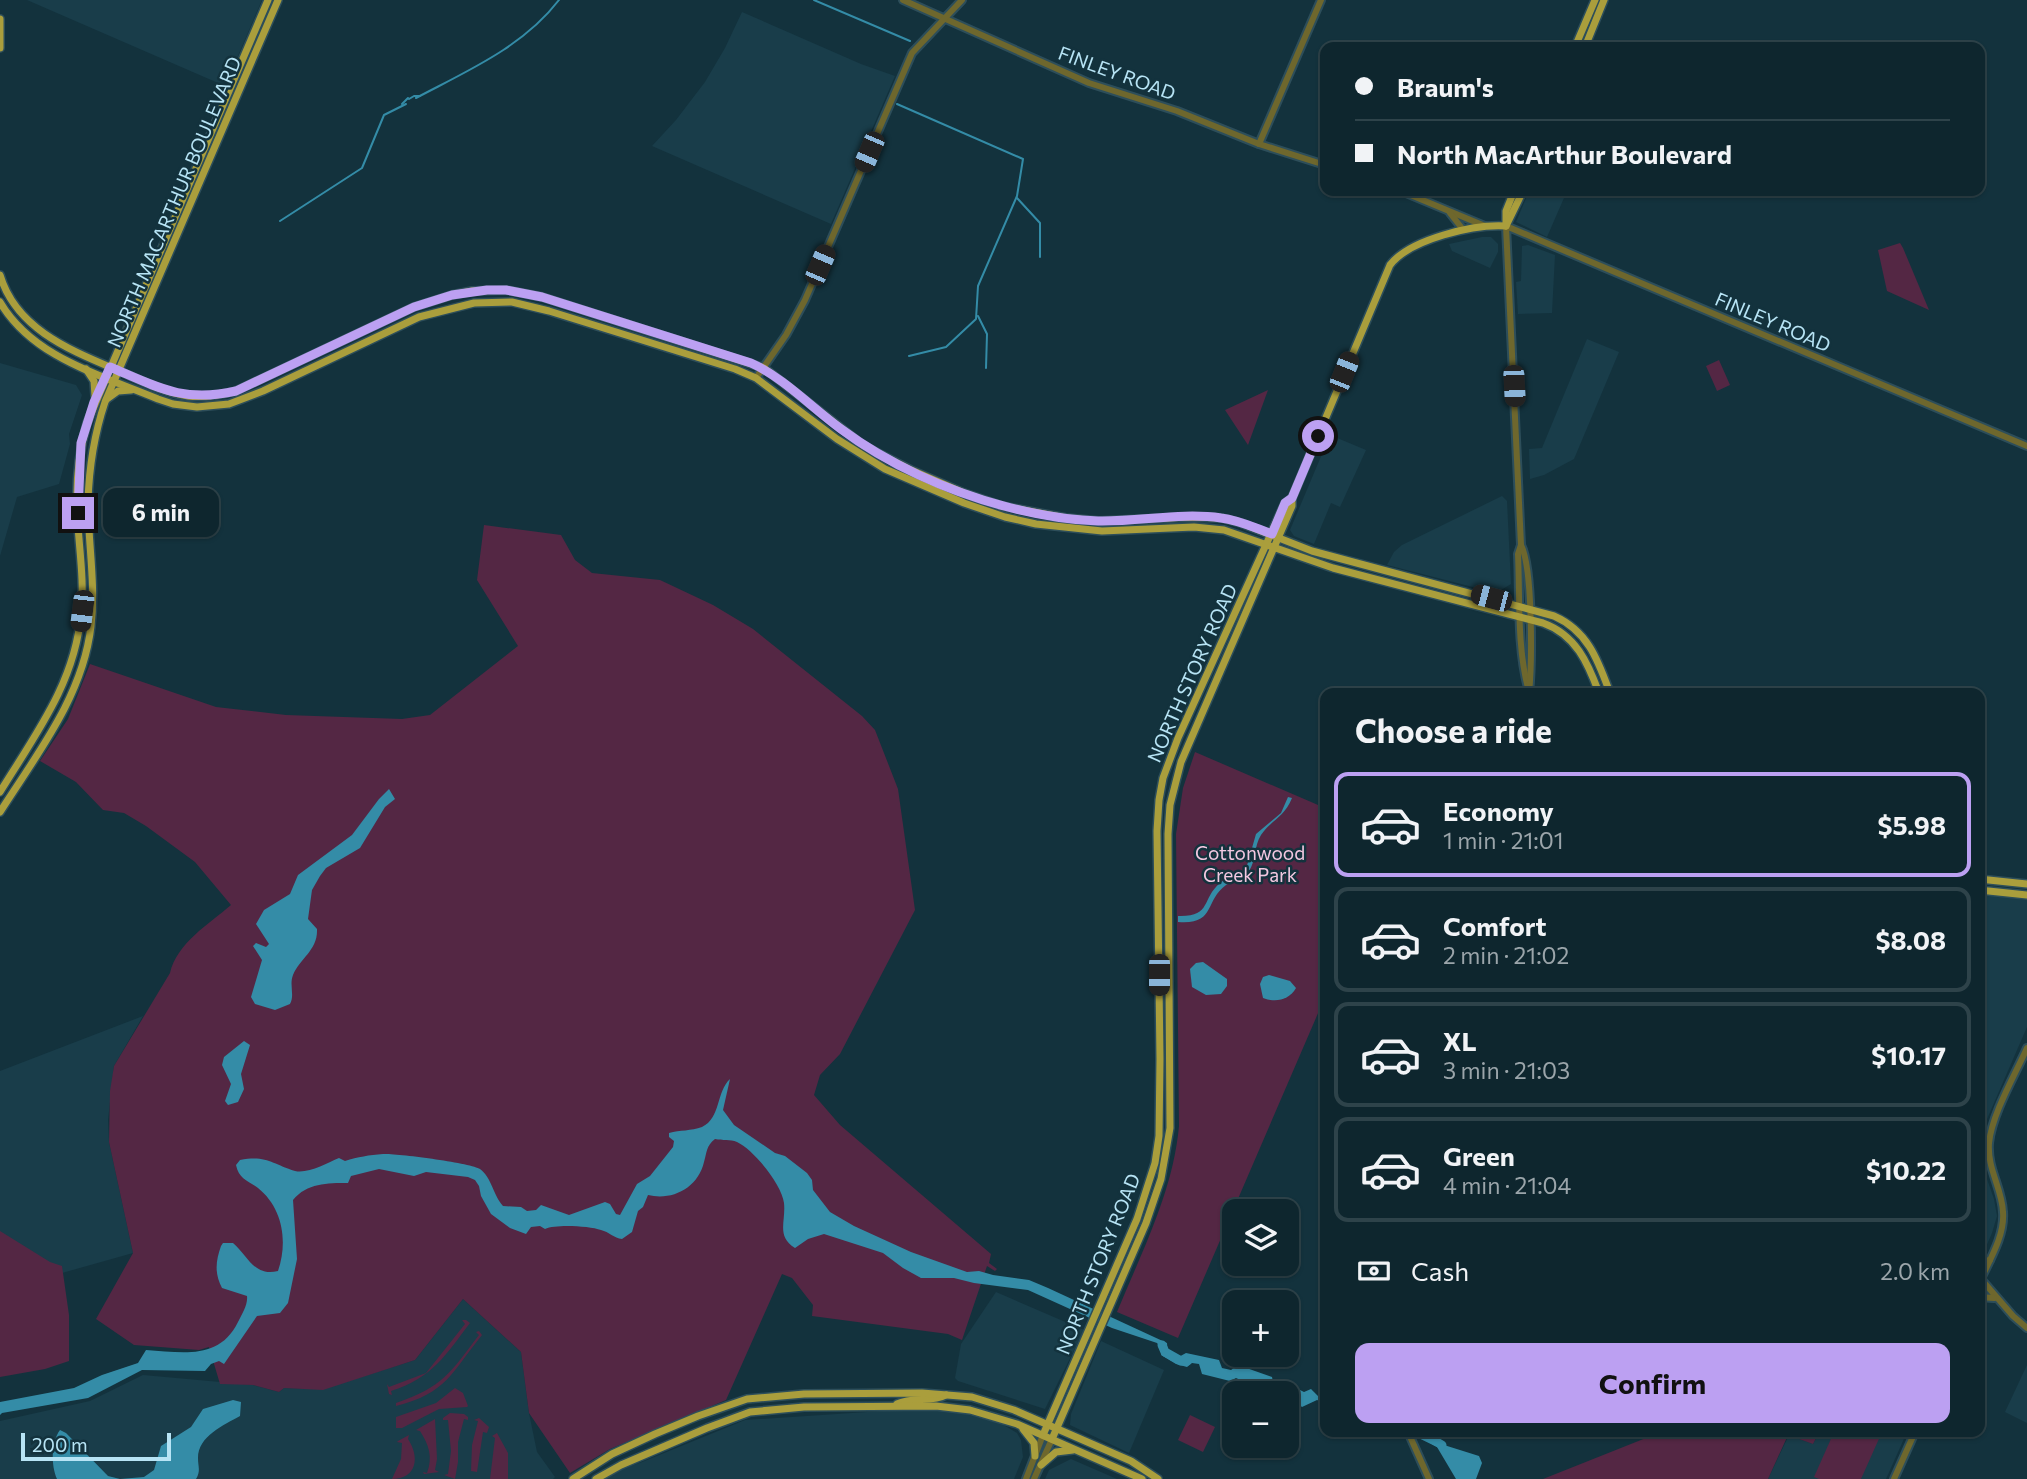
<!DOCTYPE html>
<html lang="en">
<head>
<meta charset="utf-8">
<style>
	:root { --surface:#0e262e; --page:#1c323a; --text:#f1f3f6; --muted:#9ba5aa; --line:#2e434a; --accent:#bca0f2 }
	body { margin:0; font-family:Commissioner,sans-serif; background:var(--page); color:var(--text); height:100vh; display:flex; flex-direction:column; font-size:26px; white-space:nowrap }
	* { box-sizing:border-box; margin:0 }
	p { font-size:23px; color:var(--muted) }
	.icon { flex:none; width:38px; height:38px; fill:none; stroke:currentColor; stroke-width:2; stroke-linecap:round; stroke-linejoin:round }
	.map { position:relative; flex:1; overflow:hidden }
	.sheet { position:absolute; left:1320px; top:688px; width:665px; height:749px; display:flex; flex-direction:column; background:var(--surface); border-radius:14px; box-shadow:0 2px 5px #0004,0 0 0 2px var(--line) }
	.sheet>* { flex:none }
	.banner { position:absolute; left:1320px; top:42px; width:665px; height:154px; border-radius:14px; box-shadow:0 2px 5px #0004,0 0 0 2px var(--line); display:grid; align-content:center; height:154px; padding:0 35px; background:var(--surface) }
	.controls { position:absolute; left:1222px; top:1199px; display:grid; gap:14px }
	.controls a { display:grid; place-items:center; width:77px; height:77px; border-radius:14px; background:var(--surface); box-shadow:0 2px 5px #0004,0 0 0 2px var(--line); font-size:35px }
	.scale { position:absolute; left:21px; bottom:18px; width:150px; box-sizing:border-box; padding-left:7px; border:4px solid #b7e4f5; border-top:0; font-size:19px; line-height:24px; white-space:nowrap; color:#b7e4f5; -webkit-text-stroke:5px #13323d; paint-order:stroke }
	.end { position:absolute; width:32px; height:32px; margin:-16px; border:9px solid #bca0f2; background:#111; box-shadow:0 0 0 4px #111 }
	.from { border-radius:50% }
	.bubble { position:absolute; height:49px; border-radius:14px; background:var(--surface); box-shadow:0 2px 5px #0004,0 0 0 2px var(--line); font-size:23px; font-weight:700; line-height:49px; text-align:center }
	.car { position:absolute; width:21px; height:42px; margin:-21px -10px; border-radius:9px; box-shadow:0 0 5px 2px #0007; background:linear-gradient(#222 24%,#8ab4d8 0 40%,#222 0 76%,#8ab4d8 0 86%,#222 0) }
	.banner b { display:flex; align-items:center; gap:24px; height:66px; font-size:26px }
	.banner b+b { border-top:2px solid var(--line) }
	.banner i { width:18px; height:18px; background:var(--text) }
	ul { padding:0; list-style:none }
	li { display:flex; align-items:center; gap:21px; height:105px; margin:0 14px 10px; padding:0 21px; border:4px solid var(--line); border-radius:14px }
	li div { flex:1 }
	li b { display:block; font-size:26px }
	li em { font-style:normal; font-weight:700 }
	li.on { border-color:var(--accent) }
	li>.icon { width:63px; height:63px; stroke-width:1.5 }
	h2 { padding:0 35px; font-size:32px; line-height:84px }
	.pay { display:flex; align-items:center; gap:18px; height:77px; padding:0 35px; font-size:26px }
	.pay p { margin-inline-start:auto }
	.button { display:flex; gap:14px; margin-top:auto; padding:14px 35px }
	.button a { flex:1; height:80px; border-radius:14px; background:var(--accent); color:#111; font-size:28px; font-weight:700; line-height:80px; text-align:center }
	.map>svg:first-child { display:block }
	.built { fill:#193d4a }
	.green { fill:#542744 }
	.water { fill:#348ca7 }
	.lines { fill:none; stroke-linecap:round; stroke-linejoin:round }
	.stream { stroke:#348ca7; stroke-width:2 }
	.river { stroke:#348ca7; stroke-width:9 }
	.minor-casing { stroke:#2d4e5a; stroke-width:10 }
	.major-casing { stroke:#2d4e5a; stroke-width:10 }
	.minor { stroke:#6e672d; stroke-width:6 }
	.major { stroke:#aa9e3c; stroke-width:7 }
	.route { stroke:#bca0f2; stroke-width:9 }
	.labels { text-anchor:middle; stroke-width:5; stroke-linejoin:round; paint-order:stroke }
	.street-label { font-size:19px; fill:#b7e4f5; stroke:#13323d }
	.park-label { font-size:19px; fill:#f3c8e1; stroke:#13323d }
</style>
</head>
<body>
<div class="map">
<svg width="2027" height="1479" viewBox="0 0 2027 1479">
	<rect width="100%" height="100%" fill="#13323d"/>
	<g class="built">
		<path d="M 27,0 L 262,0 L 225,86 Z"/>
		<path d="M 742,12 L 861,64 L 895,76 L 831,224 L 652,146 L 676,120 L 705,82 L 725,48 Z"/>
		<path d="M 1529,191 L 1567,191 L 1547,237 L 1516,222 Z"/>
		<path d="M 1482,237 L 1491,237 L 1498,244 L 1498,252 L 1490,268 L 1452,251 L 1449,244 Z"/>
		<path d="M 1528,245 L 1555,255 L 1552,313 L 1518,314 L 1516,282 L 1521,281 L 1522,246 Z"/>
		<path d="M 1587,339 L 1619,352 L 1574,459 L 1544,475 L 1530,479 L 1529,449 L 1542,448 Z"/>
		<path d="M 0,363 L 76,385 L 82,395 L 69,434 L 70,444 L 59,484 L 17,497 L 0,556 Z"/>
		<path d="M 1330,435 L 1366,450 L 1340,507 L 1331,503 L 1314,544 L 1294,536 L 1290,530 Z"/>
		<path d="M 1502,496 L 1507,501 L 1511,584 L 1496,593 L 1387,565 L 1394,552 L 1402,545 Z"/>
		<path d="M 1979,894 L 2027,900 L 2027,1027 L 1984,1126 L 1979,1146 L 1980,1159 L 1994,1199 L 1997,1216 L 1992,1233 L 1982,1256 L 1979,1256 Z"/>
		<path d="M 143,1016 L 114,1066 L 108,1120 L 109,1142 L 133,1253 L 62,1273 L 0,1236 L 0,1071 Z"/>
		<path d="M 996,1292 L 1084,1330 L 1045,1409 L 958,1381 L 955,1378 L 961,1344 Z"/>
		<path d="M 463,1299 L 521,1352 L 529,1413 L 537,1452 L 555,1477 L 553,1479 L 0,1479 L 0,1421 L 90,1401 L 143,1375 L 253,1385 L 279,1392 L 284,1388 L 323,1389 L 415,1360 Z"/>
		<path d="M 1101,1341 L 1164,1370 L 1129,1453 L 1070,1425 L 1071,1414 Z"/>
		<path d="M 2027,1365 L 2027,1423 L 2005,1412 Z"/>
		<path d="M 897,1410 L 955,1411 L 1002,1424 L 1017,1433 L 1021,1440 L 1023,1457 L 1014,1479 L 604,1479 L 621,1469 L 642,1462 L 745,1420 Z"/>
		<path d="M 1819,1432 L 1907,1432 L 1886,1479 L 1768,1479 L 1789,1435 L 1813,1444 Z"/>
		<path d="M 1071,1459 L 1117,1479 L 1045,1479 L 1049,1470 Z"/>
	</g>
	<g class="green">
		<path d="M 1900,243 L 1903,248 L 1929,310 L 1887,291 L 1878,250 Z"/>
		<path d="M 1719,360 L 1730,385 L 1717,391 L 1706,366 Z"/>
		<path d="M 1268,390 L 1248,445 L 1225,410 Z"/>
		<path d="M 484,525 L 561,535 L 575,560 L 592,573 L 660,580 L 713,605 L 753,629 L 862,716 L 875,730 L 898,789 L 915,910 L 840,1054 L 820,1075 L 814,1095 L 840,1125 L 991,1254 L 989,1263 L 997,1269 L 995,1271 L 987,1266 L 962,1340 L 948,1334 L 812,1316 L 813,1305 L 792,1278 L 782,1274 L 726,1400 L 610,1449 L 570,1473 L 529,1413 L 521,1352 L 463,1299 L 415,1360 L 323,1390 L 284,1388 L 279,1392 L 253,1385 L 220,1384 L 209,1347 L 199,1350 L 134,1345 L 96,1319 L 133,1253 L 109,1142 L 110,1091 L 114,1066 L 170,973 C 177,943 209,924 231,905 L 195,862 L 146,826 L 124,813 L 103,810 L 76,782 L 40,761 L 68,719 L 90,664 L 216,707 L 286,715 L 402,719 L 430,715 L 518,646 L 477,580 Z"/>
		<path d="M 1195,752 L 1325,808 L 1325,997 L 1178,1338 L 1117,1312 C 1142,1251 1173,1192 1179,1126 L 1176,834 L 1183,788 Z"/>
		<path d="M 0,1231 L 50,1262 L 62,1266 L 69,1315 L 69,1361 L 45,1369 L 0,1377 Z"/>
		<path d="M 462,1320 L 466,1320 L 470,1323 C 445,1356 432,1378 391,1391 L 392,1395 L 389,1394 L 387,1384 L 389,1387 L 426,1373 L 465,1324 Z"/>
		<path d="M 479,1331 L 482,1335 C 451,1373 447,1393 396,1406 L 396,1403 C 443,1387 450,1373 479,1335 L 476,1332 Z"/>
		<path d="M 455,1388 L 463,1393 L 468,1406 L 467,1407 L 439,1409 L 402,1428 L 396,1428 L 396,1417 L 436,1403 Z"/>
		<path d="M 450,1413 L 464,1414 L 468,1417 L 468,1420 L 464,1419 L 458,1442 L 458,1462 L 455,1479 L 444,1475 L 448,1474 L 451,1451 L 448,1420 L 443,1420 L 443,1418 Z"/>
		<path d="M 1190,1415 L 1215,1427 L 1203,1452 L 1178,1440 Z"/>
		<path d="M 479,1418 L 489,1427 L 487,1433 L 483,1432 L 477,1472 L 471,1471 L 472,1445 L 478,1421 L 474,1420 Z"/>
		<path d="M 435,1419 L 437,1459 L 435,1470 L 439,1472 L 424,1474 L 423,1472 L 427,1473 C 433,1457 429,1445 420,1431 L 416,1430 Z"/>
		<path d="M 1661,1432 L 1819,1432 L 1813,1444 L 1788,1435 L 1768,1479 L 1543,1479 Z"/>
		<path d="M 1834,1432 L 1882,1432 L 1861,1479 L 1819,1479 L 1814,1477 Z"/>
		<path d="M 497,1433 L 508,1453 L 508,1479 L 490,1479 L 495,1438 L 492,1436 Z"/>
		<path d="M 409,1435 L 408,1439 C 420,1457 417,1479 392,1479 L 401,1459 L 402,1443 L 397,1442 L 398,1441 Z"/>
	</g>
	<g class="water">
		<path d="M 389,789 L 395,799 L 385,807 L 360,848 L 326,868 L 320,876 L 312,890 L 308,919 L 317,929 C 318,950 300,958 293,975 C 289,985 295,995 290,1004 L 275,1010 L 255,1004 L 251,997 L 262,960 L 253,946 L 256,943 L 266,947 L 269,944 L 256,924 L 264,910 L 290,894 L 298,875 L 352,835 L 379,799 Z"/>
		<path d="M 1288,797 L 1292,798 C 1284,818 1271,820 1261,835 C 1254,846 1256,861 1249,871 C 1243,879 1234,880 1226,885 C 1204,901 1216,925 1178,922 L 1178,916 C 1212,917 1201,899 1220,883 C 1228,876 1238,876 1246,869 L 1256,834 L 1281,813 Z"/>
		<path d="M 1203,962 L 1227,979 L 1227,986 L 1221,994 L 1206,995 L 1192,987 L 1190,969 L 1196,963 Z"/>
		<path d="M 1269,975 L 1290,981 L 1296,988 C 1289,1000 1276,1003 1263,998 L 1260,984 L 1263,977 Z"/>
		<path d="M 244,1041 L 250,1045 L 241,1074 L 244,1089 L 238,1102 L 228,1105 L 225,1101 L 231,1084 L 222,1065 L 224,1057 Z"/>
		<path d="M 730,1079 L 723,1110 L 734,1125 L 775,1153 L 785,1156 L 807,1173 L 812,1180 L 813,1190 L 830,1212 L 854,1226 L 911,1252 L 967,1272 L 979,1271 L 993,1275 L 1029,1280 L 1048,1288 L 1167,1343 L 1168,1358 L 1175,1359 L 1186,1353 L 1219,1360 L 1222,1368 L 1231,1370 L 1238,1365 L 1272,1377 L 1273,1382 L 1280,1385 L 1286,1383 L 1304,1392 L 1311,1389 L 1318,1396 L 1325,1396 L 1325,1403 L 1317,1400 L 1302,1407 L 1295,1401 L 1287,1401 L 1286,1393 L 1281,1390 L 1269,1393 L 1236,1378 L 1230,1381 L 1202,1374 L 1199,1364 L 1192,1363 L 1187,1367 L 1176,1364 L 1161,1355 L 1163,1350 L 1157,1343 L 1112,1328 L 1028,1290 L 974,1283 L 954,1278 L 921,1278 L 903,1268 L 883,1253 L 824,1234 L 808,1239 L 795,1248 C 776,1236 786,1222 784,1203 C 782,1185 754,1150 737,1142 C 730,1139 723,1141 715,1139 C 706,1146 707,1152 704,1162 C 698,1188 672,1201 648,1195 L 643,1207 L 638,1211 L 632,1232 L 622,1239 C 614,1238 609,1232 601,1230 C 589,1226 556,1224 545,1229 L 540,1226 L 531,1227 L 526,1234 L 510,1228 L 491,1214 L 481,1196 L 479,1186 L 475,1180 L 468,1177 L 426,1172 L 414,1176 L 379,1169 L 351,1176 L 348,1183 C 327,1183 307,1183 293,1200 L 297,1259 L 288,1303 L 280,1313 L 257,1316 L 224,1364 L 219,1361 L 211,1364 L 205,1371 L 142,1370 L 88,1398 L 2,1413 L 0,1415 L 0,1402 L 74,1388 L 102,1375 L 138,1363 L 146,1350 C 181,1352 219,1361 238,1322 C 242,1314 248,1305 247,1296 L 222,1288 C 214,1273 216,1260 221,1246 L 223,1243 L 233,1243 C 248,1256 254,1277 278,1271 C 288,1242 283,1208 258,1188 C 247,1180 239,1179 236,1165 L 240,1160 C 267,1155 272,1164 295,1171 C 308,1174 327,1163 339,1158 L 345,1161 C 358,1157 369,1155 383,1154 C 395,1153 472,1163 480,1169 C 492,1178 493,1195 503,1206 L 521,1207 L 527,1211 L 536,1210 L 541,1205 L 569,1215 L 605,1202 L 610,1204 L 616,1214 L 620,1215 L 637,1184 L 650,1176 L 673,1147 L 674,1141 L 669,1137 L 669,1133 C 680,1130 691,1131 702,1127 C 721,1118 716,1092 730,1079 Z"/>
		<path d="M 233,1400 L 241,1402 L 240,1416 C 224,1425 198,1436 198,1458 C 198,1467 201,1471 196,1479 L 57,1479 C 51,1465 51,1442 60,1430 L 66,1433 L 108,1476 L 120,1479 L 144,1477 L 154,1470 L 161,1446 L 191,1427 L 203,1409 Z"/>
		<path d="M 1406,1432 L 1421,1432 L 1444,1445 L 1479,1456 L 1482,1463 L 1476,1479 L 1456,1479 L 1437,1447 Z"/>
	</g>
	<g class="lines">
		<g class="stream">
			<path d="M 814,0 L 910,41"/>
			<path d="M 416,98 C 467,71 523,47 559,0"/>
			<path d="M 409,99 L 414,96 L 420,96"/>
			<path d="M 402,104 L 408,98"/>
			<path d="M 897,104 L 1023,159 L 1017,196 L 978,286 L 976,319 L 946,347 L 909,356"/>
			<path d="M 1017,198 L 1040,223 L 1040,257"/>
			<path d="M 280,221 L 362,168 L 384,115 L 406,104"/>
			<path d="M 978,316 L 987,334 L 986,368"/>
		</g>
		<g class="river">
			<path d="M 1162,1345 L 1165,1352 L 1181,1361 L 1187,1361"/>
			<path d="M 1420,1432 L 1442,1445"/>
		</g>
		<defs>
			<g id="minor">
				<path d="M 903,0 L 1089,83 L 1177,111 L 1259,144 L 1325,165"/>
				<path d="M 1259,144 L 1321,0"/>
				<path d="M 1401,191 L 1485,226"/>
				<path d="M 1450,213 L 1461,227"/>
				<path d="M 756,378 L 786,335 L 805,300 L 912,53 L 962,0"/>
				<path d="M 1521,545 L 1518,554 C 1520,598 1517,646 1528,688"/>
				<path d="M 1529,693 C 1532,664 1533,569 1521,545 L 1506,226 L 2027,446"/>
				<path d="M 1979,1262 L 1990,1260"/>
				<path d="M 1981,1279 L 2013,1316 L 2027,1328"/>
				<path d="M 1979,1283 C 1989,1261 2005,1236 2003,1212 C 2002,1188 1987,1169 1989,1143 C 1992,1114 2015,1075 2027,1048"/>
				<path d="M 1979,1297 L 1994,1298"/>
				<path d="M 1408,1432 L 1429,1479"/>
				<path d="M 1026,1479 L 1043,1435"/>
				<path d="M 1034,1479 L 1052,1439"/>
				<path d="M 1894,1479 L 1915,1432"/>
			</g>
			<g id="major">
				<path d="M 0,19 L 0,48"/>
				<path d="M 1575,47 L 1595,0"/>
				<path d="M 1585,47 L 1604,0"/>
				<path d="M 1506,225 L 1506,211 L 1514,191"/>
				<path d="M 1506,226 L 1523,191"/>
				<path d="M 0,275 C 16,329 70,350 117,370 C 140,380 162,392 188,396 C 204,398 220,395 236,391 L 414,307 L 452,295 L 472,291 L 506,290 L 542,297 L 764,368 L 864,446 L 911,470 L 964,493 L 1002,506 L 1066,518 L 1099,521 L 1190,517 L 1222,518 L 1241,523 L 1312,551 L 1554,616 C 1588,631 1598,660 1610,693"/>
				<path d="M 0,302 C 33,358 101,375 158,399 L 173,404 L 197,407 L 229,404 L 263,391 L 419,317 L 474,303 L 512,302 L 549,311 L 735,369 L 756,378 L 837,439 L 885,469 L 964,503 L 1005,517 L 1036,524 L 1102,531 L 1194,527 L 1224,530 L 1333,568 L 1543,623 C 1576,635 1588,663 1599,693"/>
				<path d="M 86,369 L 94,381 L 95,396"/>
				<path d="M 107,399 L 118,391 L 131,390"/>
				<path d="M 0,792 C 35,735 75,683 81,614 C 85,579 78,543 77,508 C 76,479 79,451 87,423 L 268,0"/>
				<path d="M 0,812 C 37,754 83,696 91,626 C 96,585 88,543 88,502 C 89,467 94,435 105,402 L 278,0"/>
				<path d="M 1979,879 L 2027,884"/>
				<path d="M 1979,890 L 2027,895"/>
				<path d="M 897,1404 C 913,1396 931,1403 946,1395"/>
				<path d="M 1023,1429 L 1034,1443 L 1035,1456"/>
				<path d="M 1043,1435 L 1137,1219 L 1155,1163 L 1159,1136 L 1160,1059 L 1157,831 L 1159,800 L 1163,778 L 1178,738 L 1285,503 L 1292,498"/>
				<path d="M 1052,1439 L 1146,1223 L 1161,1179 L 1170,1128 L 1168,834 L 1170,805 L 1181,762 L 1292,506 L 1292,498 L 1390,265 C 1410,239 1474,224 1506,226"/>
				<path d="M 1041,1465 L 1056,1452 L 1073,1450"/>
				<path d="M 573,1479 L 612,1454 L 655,1434 L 698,1416 L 747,1399 L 804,1394 L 922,1393 L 972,1397 L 1014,1410 L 1131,1461 L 1158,1479"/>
				<path d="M 596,1479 L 621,1465 L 707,1428 L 750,1412 L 804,1407 L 936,1406 L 970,1410 L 1017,1424 L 1142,1479"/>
			</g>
		</defs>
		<use href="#minor" class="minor-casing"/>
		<use href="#major" class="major-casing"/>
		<use href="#minor" class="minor"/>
		<use href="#major" class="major"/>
	</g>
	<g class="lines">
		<path class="route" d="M 78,513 L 81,443 L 94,402 L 110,367 C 157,387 183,403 236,391 L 414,307 L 452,295 L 487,290 L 506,290 L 542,297 L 751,363 C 784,378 811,407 841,429 C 888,464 947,491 1004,506 C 1034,514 1067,520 1098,521 C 1139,522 1181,512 1221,518 C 1239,520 1255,528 1272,534 L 1285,503 L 1292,498 L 1318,436"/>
	</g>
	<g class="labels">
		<g class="street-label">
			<text transform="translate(1117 73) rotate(20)" y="7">FINLEY ROAD</text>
			<text transform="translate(174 202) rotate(-67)" y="7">NORTH MACARTHUR BOULEVARD</text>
			<text transform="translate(1773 322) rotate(23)" y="7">FINLEY ROAD</text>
			<text transform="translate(1192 673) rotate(-66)" y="7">NORTH STORY ROAD</text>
			<text transform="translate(1098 1264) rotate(-68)" y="7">NORTH STORY ROAD</text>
		</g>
		<g class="park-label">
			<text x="1250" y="860">Cottonwood<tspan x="1250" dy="22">Creek Park</tspan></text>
		</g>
	</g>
</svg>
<div class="controls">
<a><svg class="icon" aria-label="layers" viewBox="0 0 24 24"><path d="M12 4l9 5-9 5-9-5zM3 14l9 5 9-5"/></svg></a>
<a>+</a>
<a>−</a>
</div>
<div class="scale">200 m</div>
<i class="end from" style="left:1318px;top:436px"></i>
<i class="end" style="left:78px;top:513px"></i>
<div class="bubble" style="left:103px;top:488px;width:116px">6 min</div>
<i class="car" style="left:869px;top:152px;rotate:203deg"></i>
<i class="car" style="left:820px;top:265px;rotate:23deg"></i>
<i class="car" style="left:1344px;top:372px;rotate:22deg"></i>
<i class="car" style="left:1514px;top:386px;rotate:177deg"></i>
<i class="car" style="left:1491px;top:598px;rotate:285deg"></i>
<i class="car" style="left:82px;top:611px;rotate:187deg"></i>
<i class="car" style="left:1159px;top:975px;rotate:180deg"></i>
<div class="banner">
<b><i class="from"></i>Braum's</b>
<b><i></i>North MacArthur Boulevard</b>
</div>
<section class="sheet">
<h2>Choose a ride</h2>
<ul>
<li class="on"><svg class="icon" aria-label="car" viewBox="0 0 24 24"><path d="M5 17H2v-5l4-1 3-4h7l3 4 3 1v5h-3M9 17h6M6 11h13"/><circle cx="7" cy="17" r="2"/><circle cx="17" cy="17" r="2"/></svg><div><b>Economy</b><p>1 min · 21:01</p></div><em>$5.98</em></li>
<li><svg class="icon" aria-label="car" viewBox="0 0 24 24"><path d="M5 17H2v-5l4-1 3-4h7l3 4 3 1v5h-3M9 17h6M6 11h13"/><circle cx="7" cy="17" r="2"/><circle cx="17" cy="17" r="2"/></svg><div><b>Comfort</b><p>2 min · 21:02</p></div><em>$8.08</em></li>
<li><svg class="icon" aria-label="car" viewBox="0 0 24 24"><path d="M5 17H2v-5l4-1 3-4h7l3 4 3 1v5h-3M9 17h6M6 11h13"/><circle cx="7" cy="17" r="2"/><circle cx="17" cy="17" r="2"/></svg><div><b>XL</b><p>3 min · 21:03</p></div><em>$10.17</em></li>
<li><svg class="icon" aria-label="car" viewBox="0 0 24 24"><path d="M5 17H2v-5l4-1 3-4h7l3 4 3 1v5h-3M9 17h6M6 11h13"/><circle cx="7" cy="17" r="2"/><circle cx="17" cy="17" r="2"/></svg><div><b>Green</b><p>4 min · 21:04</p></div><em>$10.22</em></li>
</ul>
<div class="pay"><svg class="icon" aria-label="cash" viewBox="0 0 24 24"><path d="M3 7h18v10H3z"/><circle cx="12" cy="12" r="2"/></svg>Cash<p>2.0 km</p></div>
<div class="button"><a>Confirm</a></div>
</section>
</div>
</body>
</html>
